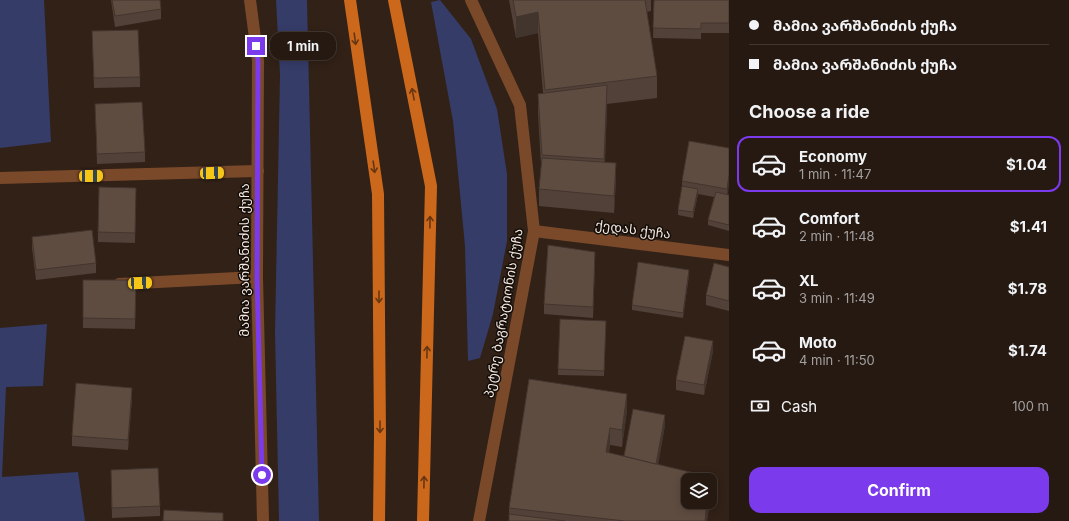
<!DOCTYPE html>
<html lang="en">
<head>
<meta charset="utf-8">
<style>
	:root { --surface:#251911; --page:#2d221a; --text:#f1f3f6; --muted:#a3a09f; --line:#423831; --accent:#7c3aed }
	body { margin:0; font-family:Inter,"Noto Sans Georgian",sans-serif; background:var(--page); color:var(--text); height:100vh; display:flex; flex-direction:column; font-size:15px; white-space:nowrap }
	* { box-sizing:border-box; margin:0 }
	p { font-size:13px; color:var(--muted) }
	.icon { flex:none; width:22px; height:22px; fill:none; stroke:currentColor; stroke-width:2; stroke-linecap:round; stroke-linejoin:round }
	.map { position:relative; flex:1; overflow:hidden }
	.sheet { display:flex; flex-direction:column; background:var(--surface); width:340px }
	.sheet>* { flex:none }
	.hud { display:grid; align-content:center; height:88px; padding:0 20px; background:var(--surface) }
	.controls { position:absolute; left:681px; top:473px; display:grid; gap:8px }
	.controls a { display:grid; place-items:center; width:36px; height:36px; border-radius:8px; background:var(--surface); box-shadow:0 2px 10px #0003,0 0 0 1px var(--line); font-size:20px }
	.end { position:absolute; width:18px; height:18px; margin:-9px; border:5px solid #7c3aed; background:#fff; box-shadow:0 0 0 2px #fff }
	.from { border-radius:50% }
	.bubble { position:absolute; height:28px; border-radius:12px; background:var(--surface); box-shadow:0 2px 10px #0003,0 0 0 1px var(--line); font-size:13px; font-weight:700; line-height:28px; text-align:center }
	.car { position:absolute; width:12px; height:24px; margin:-12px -6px; border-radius:5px; box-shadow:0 0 3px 1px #0007; background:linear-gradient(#f5c518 24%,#345 0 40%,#f5c518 0 76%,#345 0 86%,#f5c518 0) }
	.hud b { display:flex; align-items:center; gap:14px; height:38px; font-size:15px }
	.hud b+b { border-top:1px solid var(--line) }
	.hud i { width:10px; height:10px; background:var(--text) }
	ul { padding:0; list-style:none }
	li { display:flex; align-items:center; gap:12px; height:56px; margin:0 8px 6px; padding:0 12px; border:2px solid transparent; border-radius:12px }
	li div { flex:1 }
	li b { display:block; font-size:15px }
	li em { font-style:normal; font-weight:700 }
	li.current { border-color:var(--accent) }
	li>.icon { width:36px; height:36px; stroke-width:1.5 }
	h2 { padding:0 20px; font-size:18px; line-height:48px }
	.pay { display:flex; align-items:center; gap:10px; height:44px; padding:0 20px; font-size:15px }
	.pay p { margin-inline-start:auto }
	.action { display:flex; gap:8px; margin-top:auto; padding:8px 20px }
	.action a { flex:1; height:46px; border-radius:12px; background:var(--accent); color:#fff; font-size:16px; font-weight:700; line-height:46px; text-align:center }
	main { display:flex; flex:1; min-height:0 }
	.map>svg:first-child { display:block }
	.green { fill:#353c68 }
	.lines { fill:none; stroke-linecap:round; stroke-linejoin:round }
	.service { stroke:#79492a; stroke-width:12 }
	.minor { stroke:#79492a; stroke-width:12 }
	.primary { stroke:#cc681b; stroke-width:12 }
	.wall { fill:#524138 }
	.shaded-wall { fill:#42352e }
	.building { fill:#5f4c41; stroke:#42352e }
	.oneway { stroke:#673611 }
	.route { stroke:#7c3aed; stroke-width:5 }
	.labels { text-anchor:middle; stroke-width:3; stroke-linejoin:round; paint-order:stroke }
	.street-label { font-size:13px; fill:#f3e8e1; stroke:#140d08 }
</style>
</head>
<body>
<main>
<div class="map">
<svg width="729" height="521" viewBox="0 0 729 521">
	<rect width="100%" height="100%" fill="#312117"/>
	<g class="green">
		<path d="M 0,0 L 44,0 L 51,142 L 0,148 Z"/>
		<path d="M 276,0 L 307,0 L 319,521 L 279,521 L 275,332 L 280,75 Z"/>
		<path d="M 440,0 L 471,39 L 497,109 L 507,174 L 507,241 L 493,314 L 480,358 L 468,361 L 465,246 L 453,121 L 431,2 Z"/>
		<path d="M 47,324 L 43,386 L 6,387 L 2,477 L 78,472 L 85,521 L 0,521 L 0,328 Z"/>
	</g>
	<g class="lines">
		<g class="service">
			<path d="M 0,178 L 258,171"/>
			<path d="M 119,284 L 257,277"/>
		</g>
		<g class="minor">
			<path d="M 250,0 L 258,61 L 257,277 L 263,521"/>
			<path d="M 471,0 L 520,105 L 534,231 L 479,521"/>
			<path d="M 534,231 L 729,255"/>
		</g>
		<g class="primary">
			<path d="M 350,0 L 378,194 L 380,434 L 379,521"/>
			<path d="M 394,0 L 431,186 L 423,521"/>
		</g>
	</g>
	<g class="wall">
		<path d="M 111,0 L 160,0 L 161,9 L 161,19 L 115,27 Z"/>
		<path d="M 509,0 L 651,0 L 651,11 L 647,12 L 657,76 L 657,98 L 607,104 L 605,162 L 616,179 L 614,213 L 539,206 L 539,189 L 541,165 L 538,113 L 538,94 L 543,93 L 538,33 L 516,38 Z"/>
		<path d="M 654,0 L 729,0 L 729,33 L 701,33 L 701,39 L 653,38 Z"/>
		<path d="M 92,41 L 140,77 L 140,87 L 94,88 Z"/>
		<path d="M 95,104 L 145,152 L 145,162 L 97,164 Z"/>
		<path d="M 729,148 L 727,195 L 729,195 L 729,231 L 708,225 L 708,220 L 714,197 L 698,194 L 693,218 L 678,215 L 678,210 L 682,186 L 682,181 Z"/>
		<path d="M 136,188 L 135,243 L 98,242 L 98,232 Z"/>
		<path d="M 32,237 L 96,263 L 96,273 L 36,280 L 32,248 Z"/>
		<path d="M 595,262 L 593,318 L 544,314 L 544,304 Z"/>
		<path d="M 729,267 L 729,311 L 706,305 L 706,295 Z"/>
		<path d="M 689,275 L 683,318 L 632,310 L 632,305 Z"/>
		<path d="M 83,280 L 136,280 L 135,329 L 83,328 Z"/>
		<path d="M 606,321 L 604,376 L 558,375 L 558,369 Z"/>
		<path d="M 713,351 L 704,395 L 676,390 L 676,380 Z"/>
		<path d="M 132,398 L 128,450 L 72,446 L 72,436 Z"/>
		<path d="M 627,410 L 622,447 L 610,445 L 609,453 L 624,456 L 665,425 L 658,464 L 711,493 L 688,502 L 710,502 L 707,521 L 509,521 L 509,508 Z"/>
		<path d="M 111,480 L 160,506 L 160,516 L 112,518 Z"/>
	</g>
	<g class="shaded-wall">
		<path d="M 538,12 L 538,33 L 516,38 L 516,17 Z"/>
		<path d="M 607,85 L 607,105 L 604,179 L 604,159 Z"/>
		<path d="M 616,163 L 616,179 L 614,213 L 614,196 Z"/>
		<path d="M 729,175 L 729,185 L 727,199 L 727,189 Z"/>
		<path d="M 698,189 L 698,194 L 693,218 L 693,212 Z"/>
		<path d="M 595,252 L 595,262 L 593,318 L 593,307 Z"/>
		<path d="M 689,270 L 689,275 L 683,318 L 683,313 Z"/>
		<path d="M 713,341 L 713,351 L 704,395 L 704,385 Z"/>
		<path d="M 132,388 L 132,398 L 128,450 L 128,440 Z"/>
		<path d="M 627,394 L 627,410 L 622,447 L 622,430 Z"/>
		<path d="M 665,415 L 665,425 L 656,478 L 656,468 Z"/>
		<path d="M 610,428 L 610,445 L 606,468 L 606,452 Z"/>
		<path d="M 711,477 L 711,493 L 710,499 L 710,482 Z"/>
		<path d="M 707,502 L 710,502 L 707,521 L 705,521 Z"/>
	</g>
	<g class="building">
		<path d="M 112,0 L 160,0 L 161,9 L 115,16 Z"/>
		<path d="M 513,0 L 645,0 L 657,76 L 545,90 L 538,12 L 516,17 Z"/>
		<path d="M 654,0 L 729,0 L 729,23 L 701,23 L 701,29 L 653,28 Z"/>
		<path d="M 138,30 L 140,77 L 94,78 L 92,31 Z"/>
		<path d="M 607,85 L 604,159 L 542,155 L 538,94 Z"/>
		<path d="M 142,102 L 145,152 L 97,154 L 95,104 Z"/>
		<path d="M 689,141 L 729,148 L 729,175 L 727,189 L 682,181 Z"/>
		<path d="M 542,158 L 616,163 L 614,196 L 539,189 Z"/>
		<path d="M 682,186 L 698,189 L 693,212 L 678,210 Z"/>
		<path d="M 99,187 L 136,188 L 135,233 L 98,232 Z"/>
		<path d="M 716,192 L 729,195 L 729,225 L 708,220 Z"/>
		<path d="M 92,230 L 96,263 L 36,270 L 32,237 Z"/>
		<path d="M 548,245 L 595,252 L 593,307 L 544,304 Z"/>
		<path d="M 638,262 L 689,270 L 683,313 L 632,305 Z"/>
		<path d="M 714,263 L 729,267 L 729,301 L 706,295 Z"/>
		<path d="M 83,280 L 136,280 L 135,319 L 83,318 Z"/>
		<path d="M 560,319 L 606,321 L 604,371 L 558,369 Z"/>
		<path d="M 685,336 L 713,341 L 704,385 L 676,380 Z"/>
		<path d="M 529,379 L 627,394 L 622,430 L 610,428 L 606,452 L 711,477 L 710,482 L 710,480 L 688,480 L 688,502 L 707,502 L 705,521 L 625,521 L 509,508 Z"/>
		<path d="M 76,383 L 132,388 L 128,440 L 72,436 Z"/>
		<path d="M 633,409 L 665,415 L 656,464 L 624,456 Z"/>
		<path d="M 158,468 L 160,506 L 112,508 L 111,470 Z"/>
		<path d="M 164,510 L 223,513 L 223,521 L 163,521 Z"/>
		<path d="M 509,514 L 565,521 L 509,521 Z"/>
	</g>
	<defs><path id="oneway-shaft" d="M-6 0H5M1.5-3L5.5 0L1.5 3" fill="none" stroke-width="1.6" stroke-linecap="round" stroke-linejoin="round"/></defs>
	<g class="oneway">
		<use href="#oneway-shaft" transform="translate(355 39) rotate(82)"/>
		<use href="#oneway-shaft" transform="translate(413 94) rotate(-101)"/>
		<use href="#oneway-shaft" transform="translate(374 167) rotate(82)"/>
		<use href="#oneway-shaft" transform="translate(430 222) rotate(-89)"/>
		<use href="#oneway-shaft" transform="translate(379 297) rotate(90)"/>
		<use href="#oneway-shaft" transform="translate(427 352) rotate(-89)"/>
		<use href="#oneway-shaft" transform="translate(380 427) rotate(90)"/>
		<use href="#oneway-shaft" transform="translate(424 482) rotate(-89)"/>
	</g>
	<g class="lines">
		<path class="route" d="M 256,46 L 258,61 L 257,277 L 262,475"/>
	</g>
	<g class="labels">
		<g class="street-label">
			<text transform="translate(633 229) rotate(7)" y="5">ქედას ქუჩა</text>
			<text transform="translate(244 260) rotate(-90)" y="5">მამია ვარშანიძის ქუჩა</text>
			<text transform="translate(503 313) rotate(-80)" y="5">პეტრე ბაგრატიონის ქუჩა</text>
		</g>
	</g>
</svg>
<div class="controls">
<a><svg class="icon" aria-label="layers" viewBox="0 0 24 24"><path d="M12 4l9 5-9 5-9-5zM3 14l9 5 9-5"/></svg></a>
</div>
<i class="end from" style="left:262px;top:475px"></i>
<i class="end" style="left:256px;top:46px"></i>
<div class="bubble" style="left:270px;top:32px;width:66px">1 min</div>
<i class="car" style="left:212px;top:173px;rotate:88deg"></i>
<i class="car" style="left:91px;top:176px;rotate:89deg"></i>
<i class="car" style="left:140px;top:283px;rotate:87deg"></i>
</div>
<section class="sheet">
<div class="hud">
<b><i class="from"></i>მამია ვარშანიძის ქუჩა</b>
<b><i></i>მამია ვარშანიძის ქუჩა</b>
</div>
<h2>Choose a ride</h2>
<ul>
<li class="current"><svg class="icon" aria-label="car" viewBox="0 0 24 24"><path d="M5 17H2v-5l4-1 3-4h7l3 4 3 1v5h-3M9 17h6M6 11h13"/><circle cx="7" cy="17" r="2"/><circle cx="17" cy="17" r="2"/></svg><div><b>Economy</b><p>1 min · 11:47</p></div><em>$1.04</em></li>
<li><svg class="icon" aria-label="car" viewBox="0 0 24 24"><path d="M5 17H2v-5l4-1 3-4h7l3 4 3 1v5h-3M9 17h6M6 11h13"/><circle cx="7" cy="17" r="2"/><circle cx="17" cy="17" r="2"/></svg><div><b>Comfort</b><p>2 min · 11:48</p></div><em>$1.41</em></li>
<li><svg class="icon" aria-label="car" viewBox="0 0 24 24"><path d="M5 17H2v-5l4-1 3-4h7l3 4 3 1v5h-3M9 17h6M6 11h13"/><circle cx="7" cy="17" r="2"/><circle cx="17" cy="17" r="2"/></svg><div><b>XL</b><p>3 min · 11:49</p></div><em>$1.78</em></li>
<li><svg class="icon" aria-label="car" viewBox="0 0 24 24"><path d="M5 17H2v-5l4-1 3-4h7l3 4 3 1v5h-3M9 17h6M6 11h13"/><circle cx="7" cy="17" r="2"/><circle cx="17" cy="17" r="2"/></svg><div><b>Moto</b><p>4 min · 11:50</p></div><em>$1.74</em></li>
</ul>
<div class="pay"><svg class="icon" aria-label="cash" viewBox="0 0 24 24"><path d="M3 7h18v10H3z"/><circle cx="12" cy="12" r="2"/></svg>Cash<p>100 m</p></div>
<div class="action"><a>Confirm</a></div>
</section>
</main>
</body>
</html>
